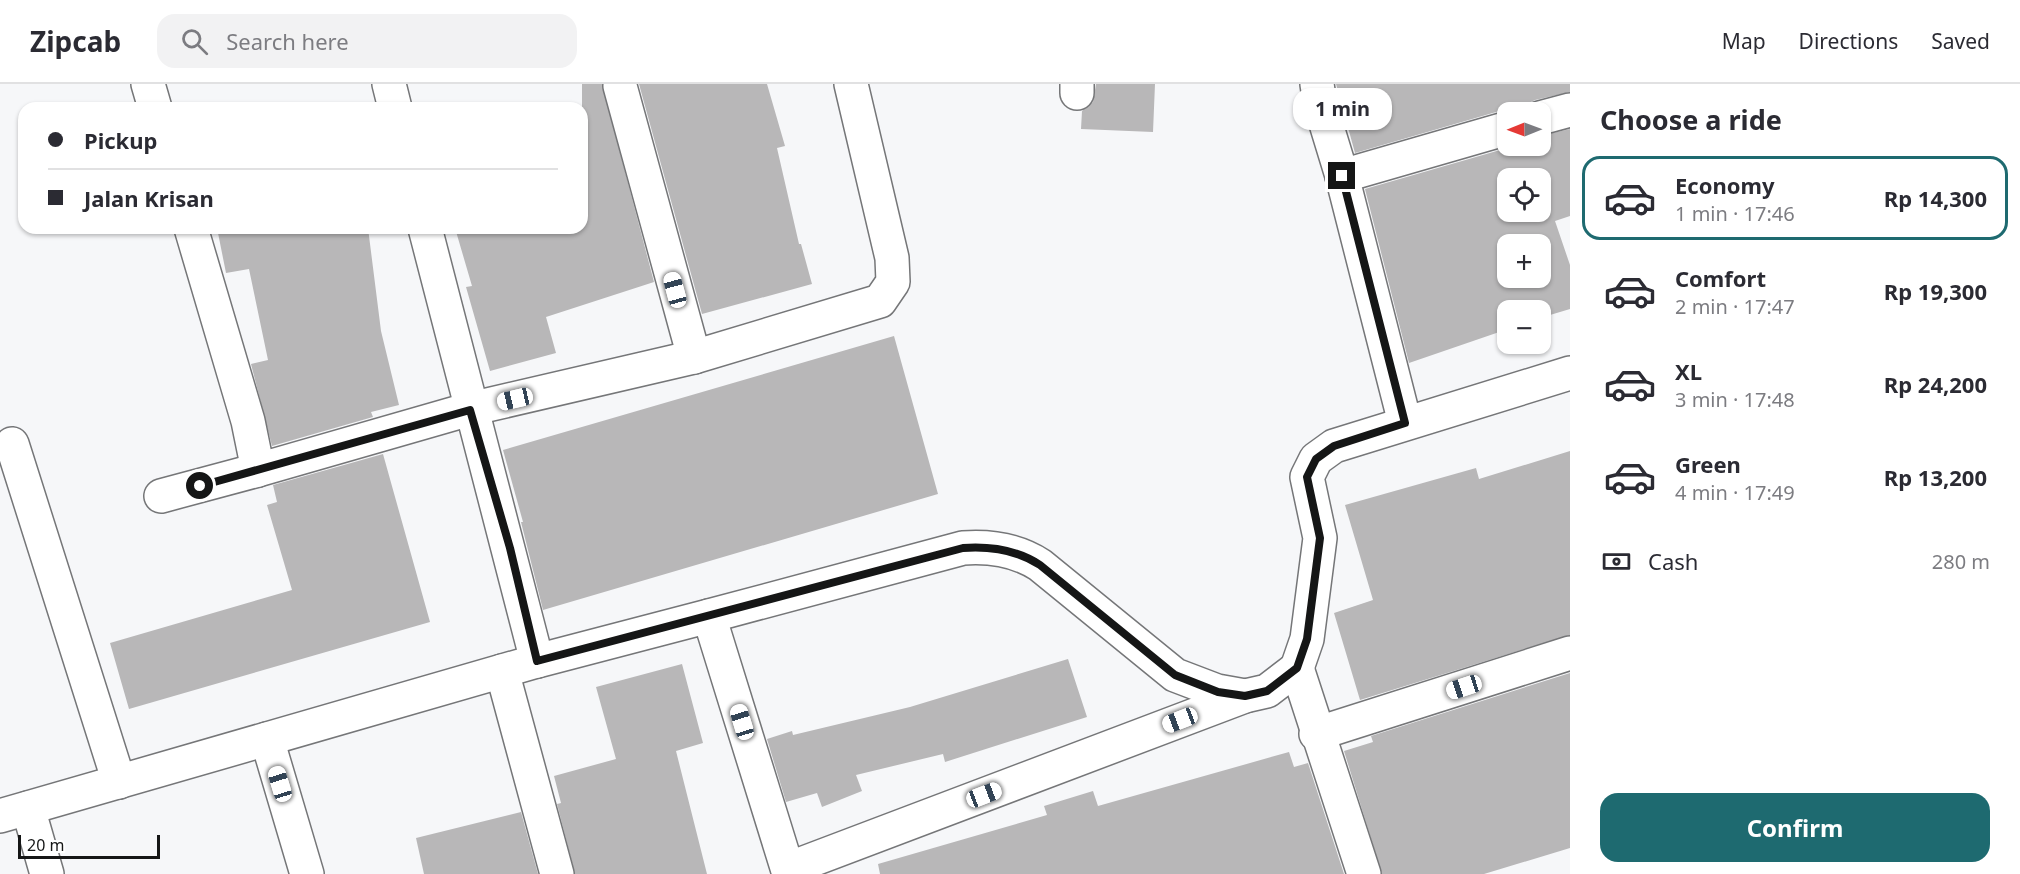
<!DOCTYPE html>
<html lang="en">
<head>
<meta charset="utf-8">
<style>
	:root { --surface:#fff; --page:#f2f2f3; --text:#2b2b33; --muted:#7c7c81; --line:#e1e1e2; --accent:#1e6a70 }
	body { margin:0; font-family:"Noto Sans",sans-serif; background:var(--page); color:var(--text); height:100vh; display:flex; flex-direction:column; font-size:22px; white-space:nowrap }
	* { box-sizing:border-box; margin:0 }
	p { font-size:20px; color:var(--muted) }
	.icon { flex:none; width:33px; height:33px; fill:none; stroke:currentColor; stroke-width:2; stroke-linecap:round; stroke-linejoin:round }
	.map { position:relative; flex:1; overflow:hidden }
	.details { display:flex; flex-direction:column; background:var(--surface); width:450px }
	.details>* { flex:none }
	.top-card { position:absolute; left:18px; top:18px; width:570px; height:132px; border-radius:18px; box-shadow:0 2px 4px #0004; display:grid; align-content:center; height:132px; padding:0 30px; background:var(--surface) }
	.needle { width:39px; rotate:269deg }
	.controls { position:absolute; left:1497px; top:18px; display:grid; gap:12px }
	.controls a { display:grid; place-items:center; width:54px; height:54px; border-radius:12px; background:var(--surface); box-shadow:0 2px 4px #0004; font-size:30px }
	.scale { position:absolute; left:18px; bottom:15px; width:142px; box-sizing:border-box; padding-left:6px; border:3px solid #151616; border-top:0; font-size:16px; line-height:21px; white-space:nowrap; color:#151616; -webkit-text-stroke:4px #fff; paint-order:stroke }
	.end { position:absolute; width:27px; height:27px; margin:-14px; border:8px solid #151616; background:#fff; box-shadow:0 0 0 3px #fff }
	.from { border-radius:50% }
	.bubble { position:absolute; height:42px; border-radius:18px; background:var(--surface); box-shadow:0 2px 4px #0004; font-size:20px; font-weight:700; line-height:42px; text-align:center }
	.car { position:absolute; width:18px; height:36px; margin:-18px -9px; border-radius:8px; box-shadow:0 0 4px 2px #0007; background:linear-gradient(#fff 24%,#345 0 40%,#fff 0 76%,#345 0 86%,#fff 0) }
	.top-card b { display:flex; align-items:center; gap:21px; height:57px; font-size:22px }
	.top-card b+b { border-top:2px solid var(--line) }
	.top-card i { width:15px; height:15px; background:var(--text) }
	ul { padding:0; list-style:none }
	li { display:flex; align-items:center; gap:18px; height:84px; margin:0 12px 9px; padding:0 18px; border:3px solid transparent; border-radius:18px }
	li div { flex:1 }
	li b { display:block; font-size:22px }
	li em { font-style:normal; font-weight:700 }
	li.current { border-color:var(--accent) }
	li>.icon { width:54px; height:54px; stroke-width:1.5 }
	h2 { padding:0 30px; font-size:27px; line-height:72px }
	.pay { display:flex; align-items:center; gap:15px; height:66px; padding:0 30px; font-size:22px }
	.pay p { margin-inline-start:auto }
	.cta { display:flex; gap:12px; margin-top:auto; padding:12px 30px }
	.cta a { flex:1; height:69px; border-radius:18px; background:var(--accent); color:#fff; font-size:24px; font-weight:700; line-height:69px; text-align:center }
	header { display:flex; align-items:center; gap:36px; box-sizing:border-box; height:84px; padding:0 30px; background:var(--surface); border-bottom:2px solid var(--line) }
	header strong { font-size:28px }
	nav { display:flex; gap:33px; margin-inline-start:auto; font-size:21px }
	.search { width:420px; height:54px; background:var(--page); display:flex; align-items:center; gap:15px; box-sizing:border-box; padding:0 21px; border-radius:18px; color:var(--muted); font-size:22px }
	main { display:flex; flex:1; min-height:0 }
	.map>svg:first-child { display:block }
	.building { fill:#b8b7b8; fill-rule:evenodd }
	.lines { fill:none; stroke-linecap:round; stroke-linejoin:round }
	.street-casing { stroke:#757678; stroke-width:36 }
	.street { stroke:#fff; stroke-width:33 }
	.route { stroke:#151616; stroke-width:8 }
</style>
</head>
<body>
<header>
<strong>Zipcab</strong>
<div class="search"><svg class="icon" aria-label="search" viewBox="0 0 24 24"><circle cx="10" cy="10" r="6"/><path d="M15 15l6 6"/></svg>Search here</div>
<nav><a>Map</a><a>Directions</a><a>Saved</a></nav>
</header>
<main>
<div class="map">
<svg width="1570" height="790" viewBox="0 0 1570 790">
	<rect width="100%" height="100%" fill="#f6f7f9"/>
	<g class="building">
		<path d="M 582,0 L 602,0 L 654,198 L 546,233 L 556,269 L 490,287 L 466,203 L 472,202 L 455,144 L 582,144 Z"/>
		<path d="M 639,0 L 767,0 L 785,62 L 777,64 L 799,160 L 801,160 L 812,200 L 702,230 Z"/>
		<path d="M 1096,0 L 1155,0 L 1153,48 L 1081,45 L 1082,27 L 1093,18 Z"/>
		<path d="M 1336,0 L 1570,0 L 1570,8 L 1535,16 L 1527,20 L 1522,28 L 1503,26 L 1355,69 Z"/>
		<path d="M 1570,45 L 1570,132 L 1555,137 L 1570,181 L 1570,225 L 1540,234 L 1540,226 L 1508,226 L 1508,245 L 1409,279 L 1365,105 L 1514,62 L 1540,62 L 1540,52 ZM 1508,94 L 1540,94 L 1540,128 L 1508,128 ZM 1508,160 L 1540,160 L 1540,194 L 1508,194 Z"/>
		<path d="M 245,144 L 368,144 L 381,247 L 399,321 L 371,328 L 373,333 L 272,362 L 251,280 L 268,276 L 249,185 L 226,189 L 218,149 Z"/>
		<path d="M 894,252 L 938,410 L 543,526 L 521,438 L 523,438 L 503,366 Z"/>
		<path d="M 1570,367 L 1570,551 L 1360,616 L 1334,529 L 1373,516 L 1345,421 L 1476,384 L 1479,395 Z"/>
		<path d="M 383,370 L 430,538 L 129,625 L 110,559 L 292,506 L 267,421 L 277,418 L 273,401 Z"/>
		<path d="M 1068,575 L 1087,633 L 945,678 L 943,670 L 856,691 L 862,707 L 822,723 L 817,709 L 786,718 L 767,655 L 792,647 L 793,651 L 910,623 Z"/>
		<path d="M 682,580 L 703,659 L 676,667 L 707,790 L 575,790 L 557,720 L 561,719 L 554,692 L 616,675 L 596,603 Z"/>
		<path d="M 1570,589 L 1570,764 L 1484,790 L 1382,790 L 1344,667 L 1373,658 L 1371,652 Z"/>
		<path d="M 1289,668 L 1294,683 L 1308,679 L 1344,790 L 880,790 L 878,780 L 1047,731 L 1044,722 L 1093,707 L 1098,722 Z"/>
		<path d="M 521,728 L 538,790 L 424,790 L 416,754 Z"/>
	</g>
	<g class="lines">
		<defs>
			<g id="street">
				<path d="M 148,0 L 155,24"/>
				<path d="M 389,0 L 395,24"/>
				<path d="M 1317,0 L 1320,20 L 1342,92 L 1405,339"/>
				<path d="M 620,2 L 694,273"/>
				<path d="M 1077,9 L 1077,0"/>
				<path d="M 1540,34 L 1570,26"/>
				<path d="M 1342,92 L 1508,44"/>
				<path d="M 191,144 L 248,337 L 258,386 L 470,325 L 694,273 L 880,217 L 893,198 L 892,174 L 851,0"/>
				<path d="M 425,144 L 537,577"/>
				<path d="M 12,360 L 119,698"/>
				<path d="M 161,412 L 258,386"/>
				<path d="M 709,532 L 963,464 C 990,462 1017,466 1040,481 L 1175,591 L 1217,607 L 1245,612"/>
				<path d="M 1297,584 L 1307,555 L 1320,454 L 1307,393 L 1316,375 L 1334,362 L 1570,289"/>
				<path d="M 502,587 L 557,790"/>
				<path d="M 1316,650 L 1570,569"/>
				<path d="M 267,655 L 307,790"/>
				<path d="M 28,724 L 47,790"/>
				<path d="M 0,732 L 537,577 L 709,532 L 789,790"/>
				<path d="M 788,785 L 1245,612 L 1267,607 L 1297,584 L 1364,790"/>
			</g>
		</defs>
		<use href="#street" class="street-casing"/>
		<use href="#street" class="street"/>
	</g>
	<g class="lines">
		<path class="route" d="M 200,402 L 470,326 L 510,464 L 537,577 L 963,464 C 991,462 1017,466 1040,481 L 1175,591 L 1218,608 L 1245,612 L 1267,607 L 1297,584 L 1307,555 L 1320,454 L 1307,393 L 1316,375 L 1334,362 L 1405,339 L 1342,92"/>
	</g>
</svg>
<div class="controls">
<a><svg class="needle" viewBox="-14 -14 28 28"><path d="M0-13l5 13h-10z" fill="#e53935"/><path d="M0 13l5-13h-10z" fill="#7c7c81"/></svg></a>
<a><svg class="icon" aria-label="locate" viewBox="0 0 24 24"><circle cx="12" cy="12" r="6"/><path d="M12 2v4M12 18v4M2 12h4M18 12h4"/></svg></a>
<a>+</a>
<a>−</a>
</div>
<div class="scale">20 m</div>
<i class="end from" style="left:200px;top:402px"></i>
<i class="end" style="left:1342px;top:92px"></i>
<div class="bubble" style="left:1293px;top:4px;width:99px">1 min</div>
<i class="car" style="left:675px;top:206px;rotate:345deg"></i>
<i class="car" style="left:515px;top:315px;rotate:257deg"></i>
<i class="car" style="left:1464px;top:603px;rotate:252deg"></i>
<i class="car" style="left:1180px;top:636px;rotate:249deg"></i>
<i class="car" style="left:742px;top:638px;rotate:343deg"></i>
<i class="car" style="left:280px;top:700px;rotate:343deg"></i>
<i class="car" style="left:984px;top:711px;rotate:69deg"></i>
<div class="top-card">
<b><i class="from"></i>Pickup</b>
<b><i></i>Jalan Krisan</b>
</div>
</div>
<section class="details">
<h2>Choose a ride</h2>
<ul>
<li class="current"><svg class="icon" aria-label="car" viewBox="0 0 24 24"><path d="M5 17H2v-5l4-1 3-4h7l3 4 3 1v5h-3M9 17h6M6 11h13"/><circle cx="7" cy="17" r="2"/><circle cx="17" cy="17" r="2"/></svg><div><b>Economy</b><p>1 min · 17:46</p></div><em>Rp 14,300</em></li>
<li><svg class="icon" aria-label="car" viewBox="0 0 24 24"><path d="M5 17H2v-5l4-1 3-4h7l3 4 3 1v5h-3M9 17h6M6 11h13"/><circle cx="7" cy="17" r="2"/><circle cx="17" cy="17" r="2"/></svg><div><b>Comfort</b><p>2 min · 17:47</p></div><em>Rp 19,300</em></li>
<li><svg class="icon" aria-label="car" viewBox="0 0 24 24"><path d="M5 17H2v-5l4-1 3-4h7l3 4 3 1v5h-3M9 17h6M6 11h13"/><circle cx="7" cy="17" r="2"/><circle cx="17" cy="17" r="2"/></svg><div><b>XL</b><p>3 min · 17:48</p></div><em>Rp 24,200</em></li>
<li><svg class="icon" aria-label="car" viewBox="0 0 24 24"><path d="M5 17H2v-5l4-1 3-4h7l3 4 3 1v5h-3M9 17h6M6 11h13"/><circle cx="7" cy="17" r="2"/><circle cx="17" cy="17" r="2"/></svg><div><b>Green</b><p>4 min · 17:49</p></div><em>Rp 13,200</em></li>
</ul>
<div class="pay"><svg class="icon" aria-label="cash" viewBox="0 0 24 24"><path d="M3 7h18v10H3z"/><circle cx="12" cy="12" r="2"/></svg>Cash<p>280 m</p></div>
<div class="cta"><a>Confirm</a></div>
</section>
</main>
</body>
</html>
